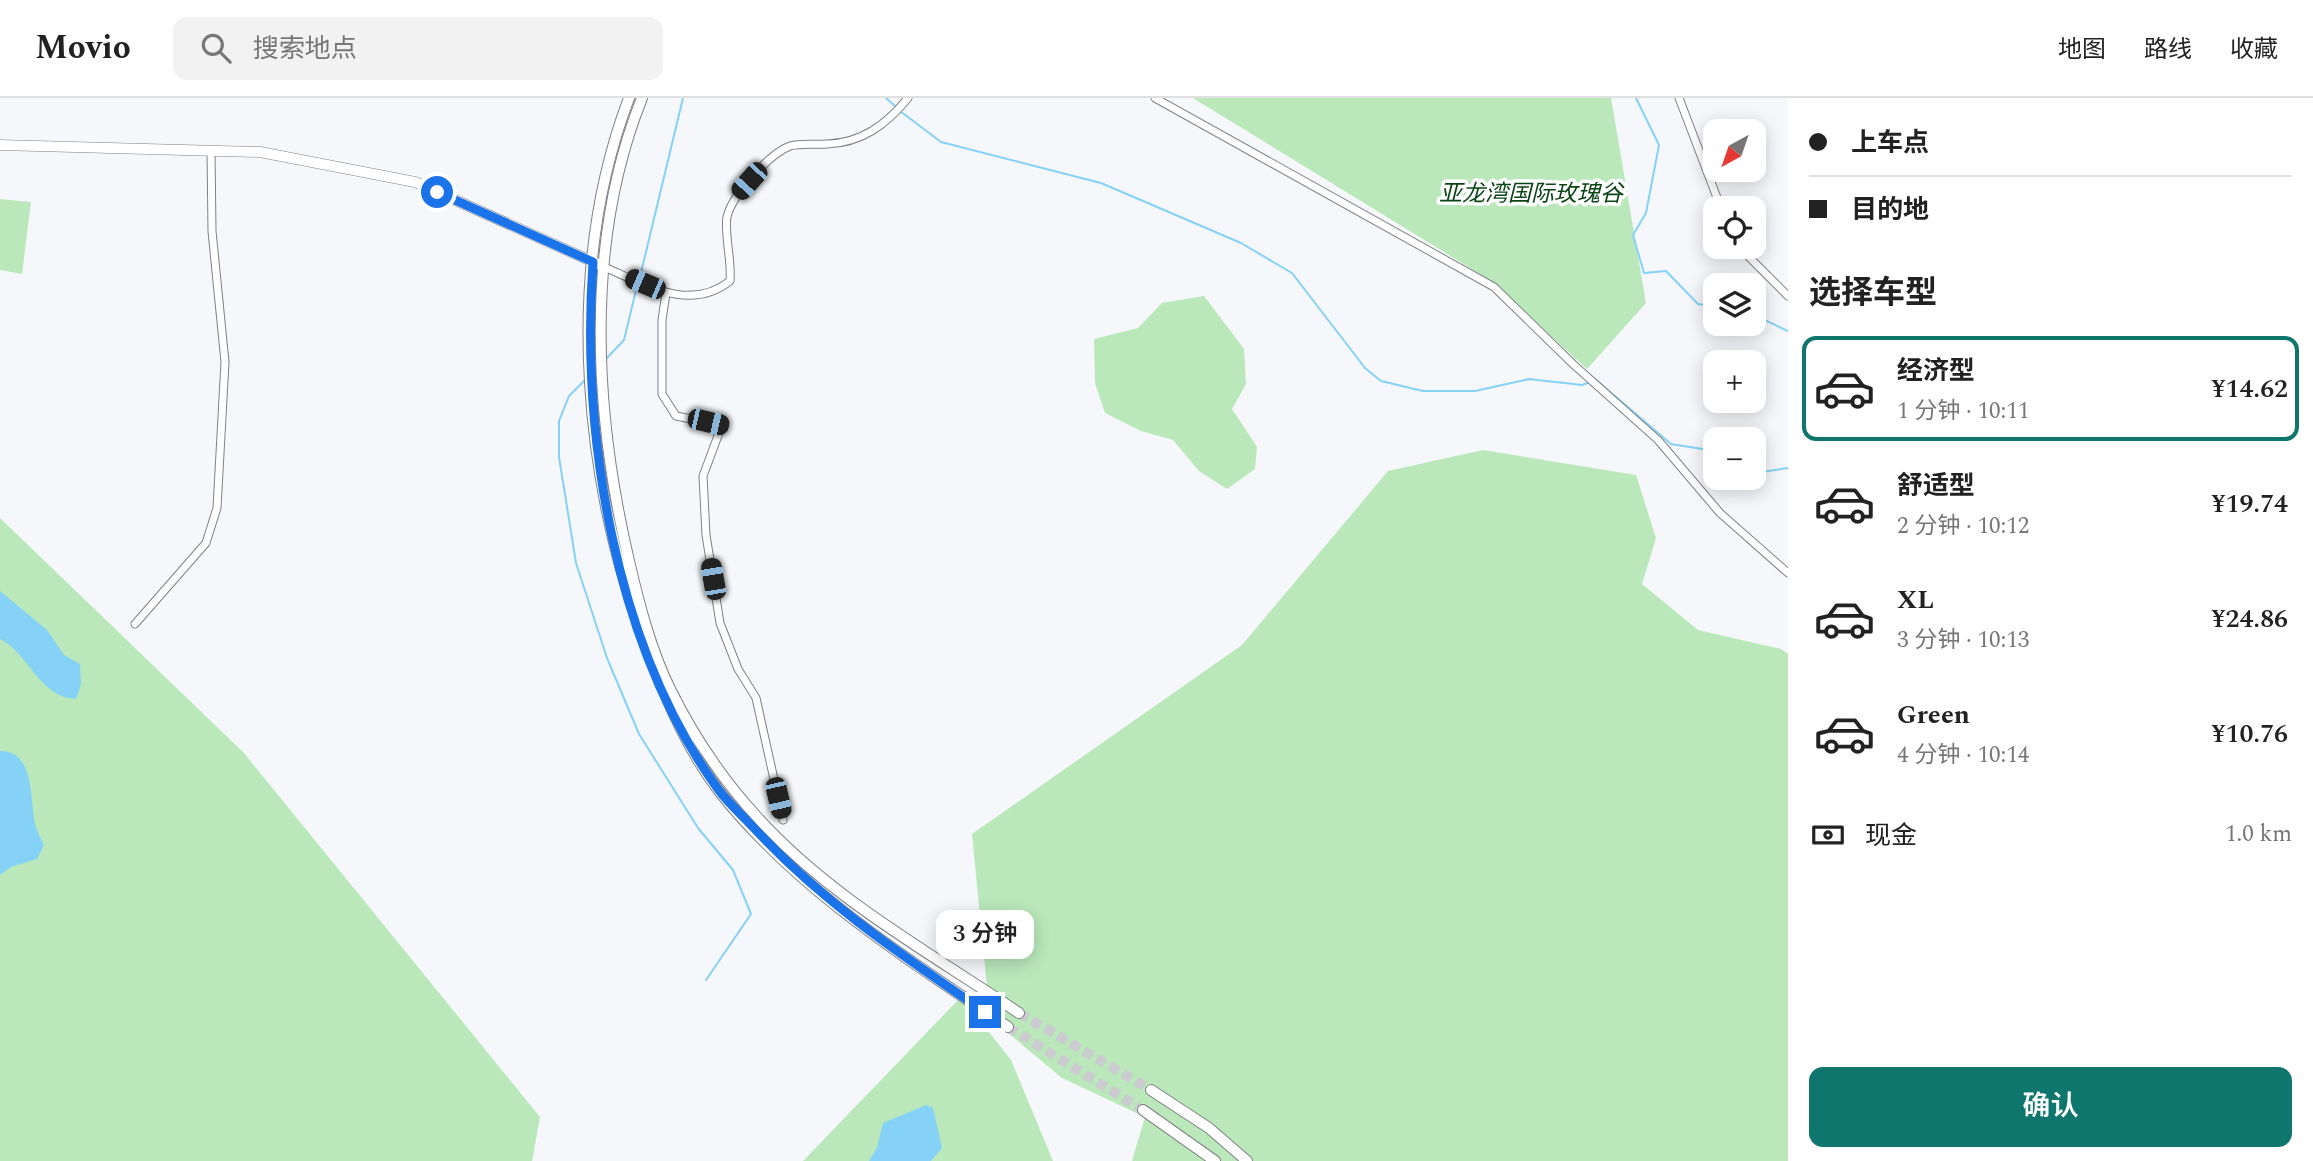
<!DOCTYPE html>
<html lang="zh">
<head>
<meta charset="utf-8">
<style>
	:root { --surface:#fff; --page:#f2f2f2; --text:#222; --muted:#767676; --line:#e0e0e0; --accent:#0f766e }
	body { margin:0; font-family:Spectral,"Noto Sans SC",serif; background:var(--page); color:var(--text); height:100vh; display:flex; flex-direction:column; font-size:26px; white-space:nowrap }
	* { box-sizing:border-box; margin:0 }
	p { font-size:23px; color:var(--muted) }
	.icon { flex:none; width:38px; height:38px; fill:none; stroke:currentColor; stroke-width:2; stroke-linecap:round; stroke-linejoin:round }
	.map { position:relative; flex:1; overflow:hidden }
	.details { display:flex; flex-direction:column; background:var(--surface); width:525px }
	.details>* { flex:none }
	.top-card { display:grid; align-content:center; height:154px; padding:0 21px; background:var(--surface) }
	.needle { width:46px; rotate:220deg }
	.tools { position:absolute; left:1703px; top:21px; display:grid; gap:14px }
	.tools a { display:grid; place-items:center; width:63px; height:63px; border-radius:14px; background:var(--surface); box-shadow:0 4px 18px #0003; font-size:35px }
	.end { position:absolute; width:32px; height:32px; margin:-16px; border:9px solid #1a73e8; background:#fff; box-shadow:0 0 0 4px #fff }
	.from { border-radius:50% }
	.bubble { position:absolute; height:49px; border-radius:14px; background:var(--surface); box-shadow:0 4px 18px #0003; font-size:23px; font-weight:600; line-height:49px; text-align:center }
	.car { position:absolute; width:21px; height:42px; margin:-21px -10px; border-radius:9px; box-shadow:0 0 5px 2px #0007; background:linear-gradient(#222 24%,#8ab4d8 0 40%,#222 0 76%,#8ab4d8 0 86%,#222 0) }
	.top-card b { display:flex; align-items:center; gap:24px; height:66px; font-size:26px }
	.top-card b+b { border-top:2px solid var(--line) }
	.top-card i { width:18px; height:18px; background:var(--text) }
	ul { padding:0; list-style:none }
	li { display:flex; align-items:center; gap:21px; height:105px; margin:0 14px 10px; padding:0 7px; border:4px solid transparent; border-radius:14px }
	li div { flex:1 }
	li b { display:block; font-size:26px }
	li em { font-style:normal; font-weight:600 }
	li.active { border-color:var(--accent) }
	li>.icon { width:63px; height:63px; stroke-width:1.5 }
	h2 { padding:0 21px; font-size:32px; line-height:84px }
	.pay { display:flex; align-items:center; gap:18px; height:77px; padding:0 21px; font-size:26px }
	.pay p { margin-inline-start:auto }
	.action { display:flex; gap:14px; margin-top:auto; padding:14px 21px }
	.action a { flex:1; height:80px; border-radius:14px; background:var(--accent); color:#fff; font-size:28px; font-weight:600; line-height:80px; text-align:center }
	header { display:flex; align-items:center; gap:42px; box-sizing:border-box; height:98px; padding:0 35px; background:var(--surface); border-bottom:2px solid var(--line) }
	header strong { font-size:33px }
	nav { display:flex; gap:38px; margin-inline-start:auto; font-size:24px }
	.search { width:490px; height:63px; background:var(--page); display:flex; align-items:center; gap:18px; box-sizing:border-box; padding:0 24px; border-radius:14px; color:var(--muted); font-size:26px }
	main { display:flex; flex:1; min-height:0 }
	.map>svg:first-child { display:block }
	.green { fill:#bae8bb }
	.water { fill:#86d2f6 }
	.lines { fill:none; stroke-linecap:round; stroke-linejoin:round }
	.stream { stroke:#86d2f6; stroke-width:2 }
	.secondary-tunnel { stroke:#cacccf; stroke-width:10; stroke-dasharray:10 5; stroke-linecap:butt }
	.minor-casing { stroke:#7f8184; stroke-width:9 }
	.tertiary-casing { stroke:#7f8184; stroke-width:11 }
	.secondary-casing { stroke:#7f8184; stroke-width:12 }
	.minor { stroke:#fff; stroke-width:7 }
	.tertiary { stroke:#fff; stroke-width:10 }
	.secondary { stroke:#fff; stroke-width:10 }
	.route { stroke:#1a73e8; stroke-width:9 }
	.labels { text-anchor:middle; stroke-width:7; stroke-linejoin:round; paint-order:stroke }
	.park-label { font-size:23px; font-style:italic; fill:#0a4414; stroke:#fff }
</style>
</head>
<body>
<header>
<strong>Movio</strong>
<div class="search"><svg class="icon" aria-label="search" viewBox="0 0 24 24"><circle cx="10" cy="10" r="6"/><path d="M15 15l6 6"/></svg>搜索地点</div>
<nav><a>地图</a><a>路线</a><a>收藏</a></nav>
</header>
<main>
<div class="map">
<svg width="1788" height="1063" viewBox="0 0 1788 1063">
	<rect width="100%" height="100%" fill="#f5f7fa"/>
	<g class="green">
		<path d="M 1193,0 L 1611,0 L 1646,205 L 1587,271 L 1488,181 Z"/>
		<path d="M 0,101 L 31,104 L 22,176 L 0,172 Z"/>
		<path d="M 1204,198 L 1244,251 L 1246,286 L 1232,311 L 1257,349 L 1255,371 L 1227,391 L 1199,373 L 1173,342 L 1141,333 L 1105,315 L 1095,285 L 1094,241 L 1138,230 L 1162,205 Z"/>
		<path d="M 1483,352 L 1636,377 L 1656,440 L 1642,486 L 1698,532 L 1781,551 L 1788,556 L 1788,1063 L 1132,1063 L 1145,1019 L 1062,980 L 990,920 L 972,736 L 1242,547 L 1388,373 Z"/>
		<path d="M 0,420 L 243,654 L 540,1019 L 532,1063 L 0,1063 Z"/>
		<path d="M 961,899 L 1011,962 L 1053,1063 L 803,1063 Z"/>
	</g>
	<g class="water">
		<path d="M 0,493 L 47,532 L 64,557 L 80,566 L 81,587 L 76,601 C 38,599 29,555 0,541 Z"/>
		<path d="M 0,653 C 35,652 30,703 35,726 C 37,734 41,741 44,747 L 37,761 L 11,769 L 0,777 Z"/>
		<path d="M 926,1007 L 933,1010 L 942,1050 L 931,1063 L 869,1063 L 877,1050 L 883,1025 Z"/>
	</g>
	<g class="lines">
		<g class="stream">
			<path d="M 886,0 L 896,9"/>
			<path d="M 1636,0 L 1659,47 L 1646,115 L 1633,137 L 1644,175 L 1666,173 L 1698,206 L 1704,207 L 1715,198"/>
			<path d="M 900,13 L 941,44 L 1101,85 L 1241,145 L 1292,175 L 1365,270 L 1381,283 L 1423,293 L 1475,293 L 1529,281 L 1582,287 L 1590,284"/>
			<path d="M 639,183 L 683,0"/>
			<path d="M 1754,217 L 1788,233"/>
			<path d="M 606,261 L 624,242 L 637,188"/>
			<path d="M 1595,281 L 1671,346 L 1715,353"/>
			<path d="M 585,282 L 569,298 L 559,323 L 559,359 L 576,465 L 607,560 L 639,636 L 698,730 L 733,772 L 751,816 L 706,882"/>
			<path d="M 1754,371 L 1762,374 L 1788,370"/>
		</g>
		<g class="secondary-tunnel">
			<path d="M 1019,915 L 1151,992"/>
			<path d="M 1008,929 L 1143,1012"/>
		</g>
		<defs>
			<g id="minor">
				<path d="M 1155,0 L 1494,189 L 1574,267 L 1658,342 L 1720,415 L 1788,475"/>
				<path d="M 1679,0 L 1721,110"/>
				<path d="M 1739,149 L 1788,198"/>
				<path d="M 604,169 C 645,186 689,215 730,183 C 732,164 724,134 727,119 C 732,97 769,56 790,48 C 800,45 816,47 827,46 C 862,45 887,26 908,0"/>
				<path d="M 666,195 L 662,222 L 662,296 L 676,318 L 722,327 L 703,378 L 706,437 L 720,525 L 738,571 L 756,600 L 783,722"/>
				<path d="M 135,526 L 206,445 L 217,410 L 225,264 L 212,133 L 211,53"/>
			</g>
			<path id="tertiary" d="M 0,47 L 260,54 L 415,84 L 600,167"/>
			<g id="secondary">
				<path d="M 629,0 C 562,177 584,393 653,566 C 670,610 690,655 719,693 C 797,792 905,859 1008,929"/>
				<path d="M 642,0 C 584,145 594,314 629,463 C 639,506 651,553 671,593 C 694,639 722,681 757,719 C 830,800 929,854 1019,915"/>
				<path d="M 1151,992 L 1209,1030 L 1247,1063"/>
				<path d="M 1143,1012 L 1215,1063"/>
			</g>
		</defs>
		<use href="#minor" class="minor-casing"/>
		<use href="#tertiary" class="tertiary-casing"/>
		<use href="#secondary" class="secondary-casing"/>
		<use href="#minor" class="minor"/>
		<use href="#tertiary" class="tertiary"/>
		<use href="#secondary" class="secondary"/>
	</g>
	<g class="lines">
		<path class="route" d="M 437,94 L 593,164 C 581,337 614,547 718,691 C 728,705 742,717 754,730 C 822,804 903,858 985,914"/>
	</g>
	<g class="labels">
		<g class="park-label">
			<text x="1531" y="103">亚龙湾国际玫瑰谷</text>
		</g>
	</g>
</svg>
<div class="tools">
<a><svg class="needle" viewBox="-14 -14 28 28"><path d="M0-13l5 13h-10z" fill="#e53935"/><path d="M0 13l5-13h-10z" fill="#767676"/></svg></a>
<a><svg class="icon" aria-label="locate" viewBox="0 0 24 24"><circle cx="12" cy="12" r="6"/><path d="M12 2v4M12 18v4M2 12h4M18 12h4"/></svg></a>
<a><svg class="icon" aria-label="layers" viewBox="0 0 24 24"><path d="M12 4l9 5-9 5-9-5zM3 14l9 5 9-5"/></svg></a>
<a>+</a>
<a>−</a>
</div>
<i class="end from" style="left:437px;top:94px"></i>
<i class="end" style="left:985px;top:914px"></i>
<div class="bubble" style="left:936px;top:812px;width:98px">3 分钟</div>
<i class="car" style="left:749px;top:83px;rotate:222deg"></i>
<i class="car" style="left:645px;top:186px;rotate:293deg"></i>
<i class="car" style="left:708px;top:324px;rotate:103deg"></i>
<i class="car" style="left:713px;top:481px;rotate:350deg"></i>
<i class="car" style="left:778px;top:700px;rotate:167deg"></i>
</div>
<section class="details">
<div class="top-card">
<b><i class="from"></i>上车点</b>
<b><i></i>目的地</b>
</div>
<h2>选择车型</h2>
<ul>
<li class="active"><svg class="icon" aria-label="car" viewBox="0 0 24 24"><path d="M5 17H2v-5l4-1 3-4h7l3 4 3 1v5h-3M9 17h6M6 11h13"/><circle cx="7" cy="17" r="2"/><circle cx="17" cy="17" r="2"/></svg><div><b>经济型</b><p>1 分钟 · 10:11</p></div><em>¥14.62</em></li>
<li><svg class="icon" aria-label="car" viewBox="0 0 24 24"><path d="M5 17H2v-5l4-1 3-4h7l3 4 3 1v5h-3M9 17h6M6 11h13"/><circle cx="7" cy="17" r="2"/><circle cx="17" cy="17" r="2"/></svg><div><b>舒适型</b><p>2 分钟 · 10:12</p></div><em>¥19.74</em></li>
<li><svg class="icon" aria-label="car" viewBox="0 0 24 24"><path d="M5 17H2v-5l4-1 3-4h7l3 4 3 1v5h-3M9 17h6M6 11h13"/><circle cx="7" cy="17" r="2"/><circle cx="17" cy="17" r="2"/></svg><div><b>XL</b><p>3 分钟 · 10:13</p></div><em>¥24.86</em></li>
<li><svg class="icon" aria-label="car" viewBox="0 0 24 24"><path d="M5 17H2v-5l4-1 3-4h7l3 4 3 1v5h-3M9 17h6M6 11h13"/><circle cx="7" cy="17" r="2"/><circle cx="17" cy="17" r="2"/></svg><div><b>Green</b><p>4 分钟 · 10:14</p></div><em>¥10.76</em></li>
</ul>
<div class="pay"><svg class="icon" aria-label="cash" viewBox="0 0 24 24"><path d="M3 7h18v10H3z"/><circle cx="12" cy="12" r="2"/></svg>现金<p>1.0 km</p></div>
<div class="action"><a>确认</a></div>
</section>
</main>
</body>
</html>
